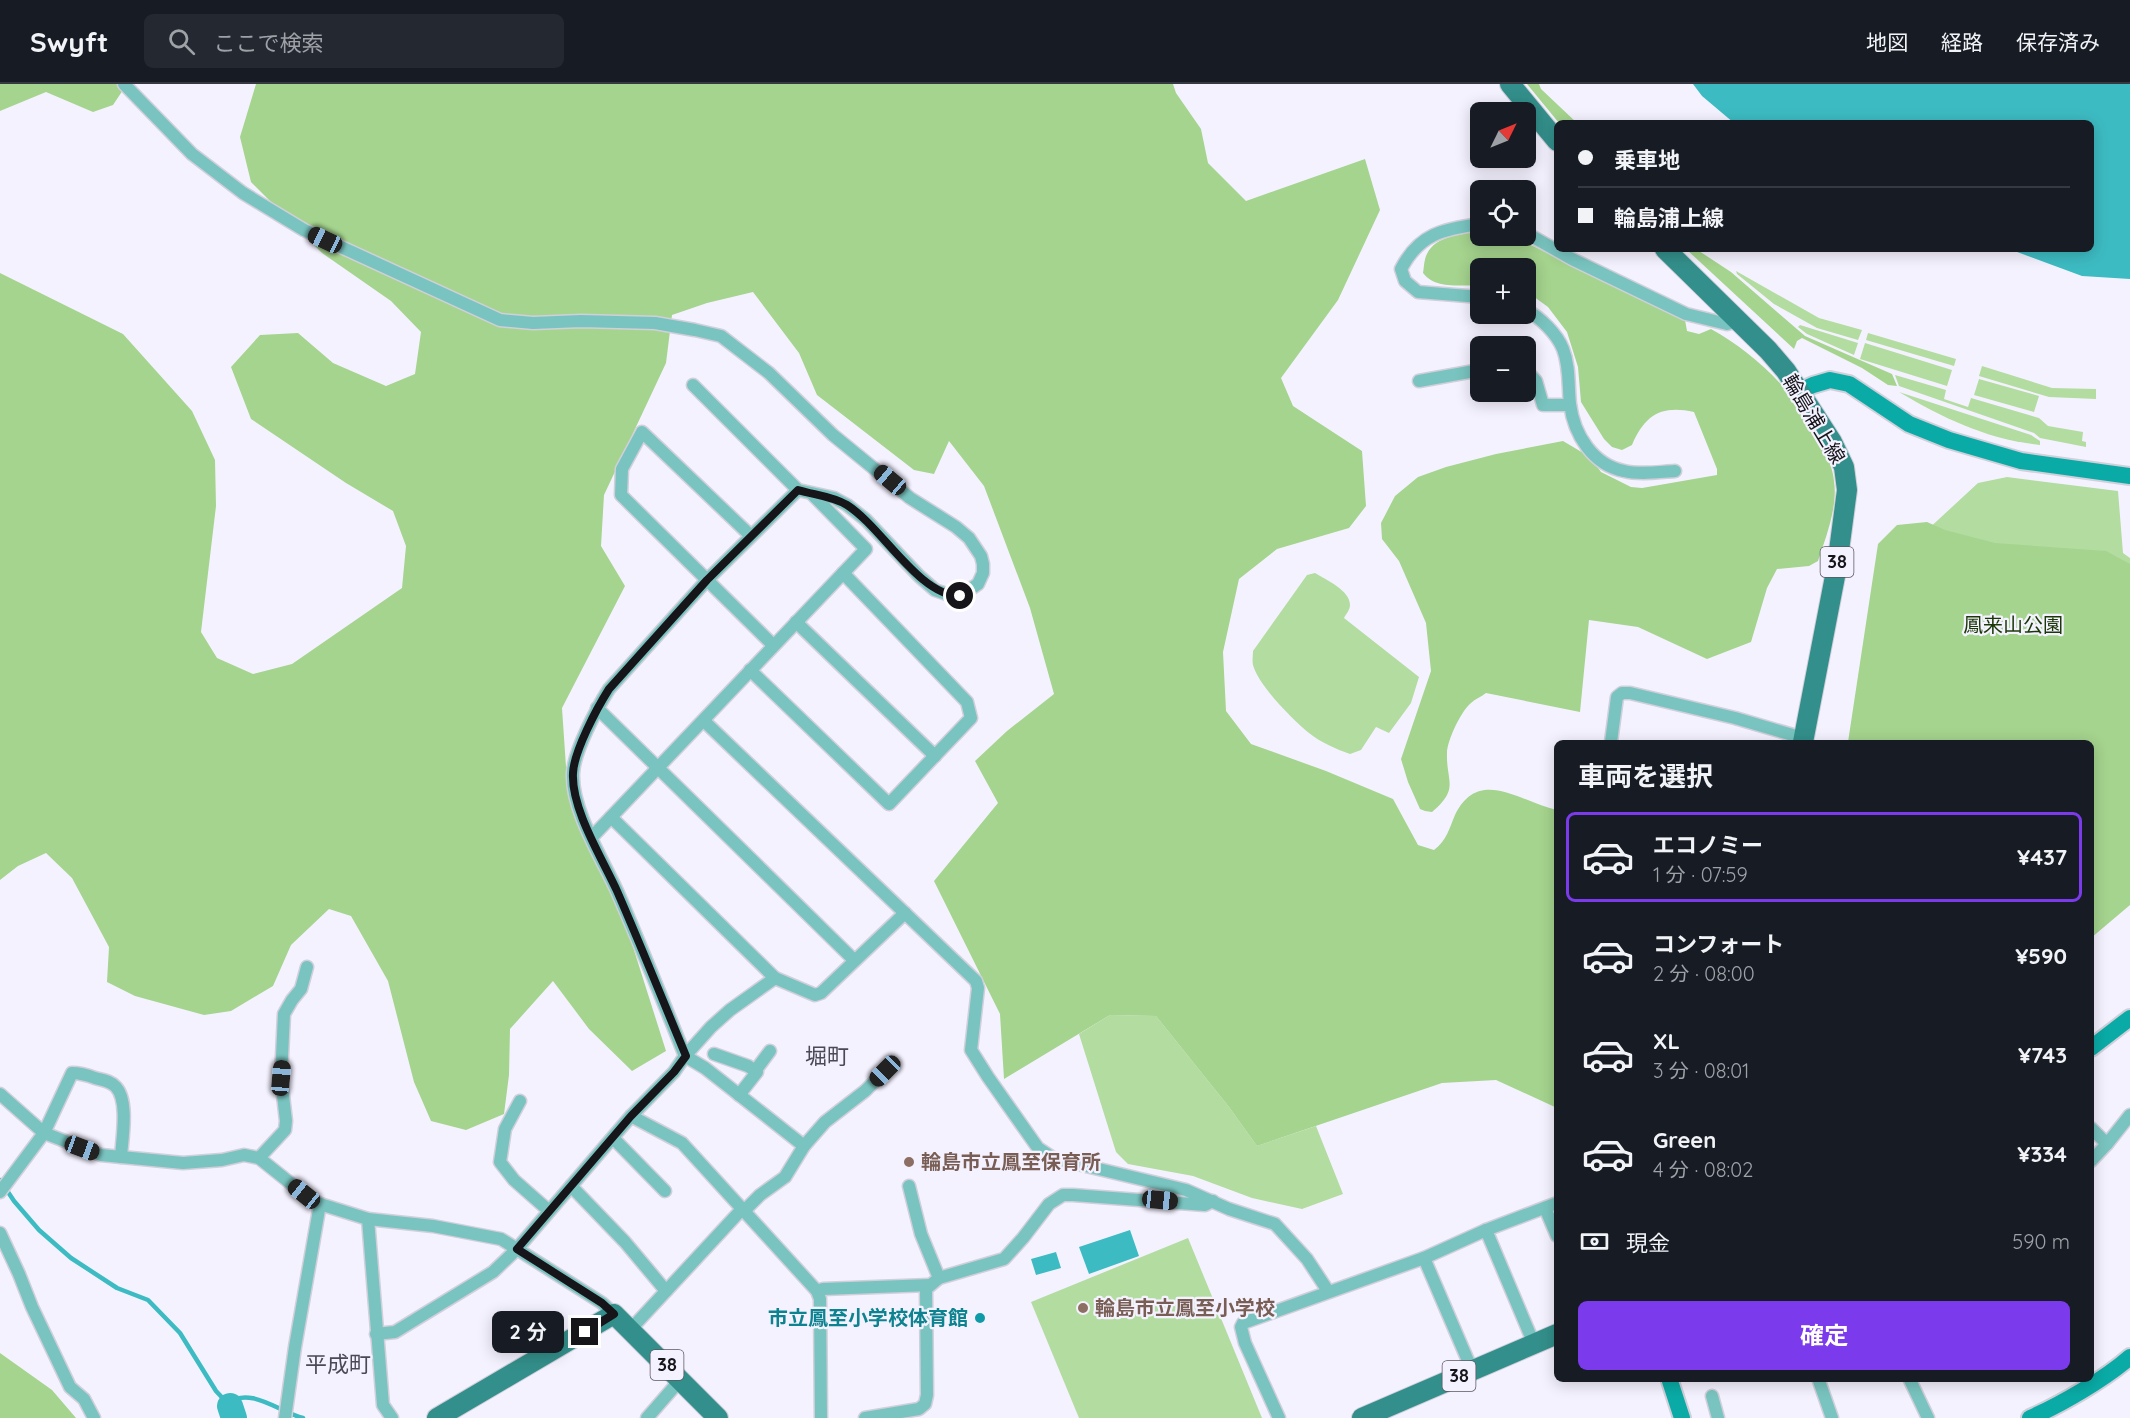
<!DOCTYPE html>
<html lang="ja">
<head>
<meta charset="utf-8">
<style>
	:root { --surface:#171b24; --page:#242831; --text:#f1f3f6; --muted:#9ea1a6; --line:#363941; --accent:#7c3aed }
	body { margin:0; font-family:Quicksand,"Noto Sans JP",sans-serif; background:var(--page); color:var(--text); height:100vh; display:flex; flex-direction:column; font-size:22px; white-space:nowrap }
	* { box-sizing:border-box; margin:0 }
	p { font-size:20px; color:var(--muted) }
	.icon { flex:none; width:33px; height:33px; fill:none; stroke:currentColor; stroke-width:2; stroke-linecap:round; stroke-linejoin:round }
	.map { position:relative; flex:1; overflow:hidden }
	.side { position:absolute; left:1554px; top:656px; width:540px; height:642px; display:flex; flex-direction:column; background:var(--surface); border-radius:9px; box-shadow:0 3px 15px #0003 }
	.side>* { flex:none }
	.banner { position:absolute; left:1554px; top:36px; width:540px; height:132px; border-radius:9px; box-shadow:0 3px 15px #0003; display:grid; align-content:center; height:132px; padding:0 24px; background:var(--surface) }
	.needle { width:39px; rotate:47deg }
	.controls { position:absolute; left:1470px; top:18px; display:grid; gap:12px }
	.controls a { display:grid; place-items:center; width:66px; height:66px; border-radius:9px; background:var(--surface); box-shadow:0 3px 15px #0003; font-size:30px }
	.end { position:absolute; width:27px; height:27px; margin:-14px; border:8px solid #16151a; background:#fff; box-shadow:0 0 0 3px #fff }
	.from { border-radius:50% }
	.bubble { position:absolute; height:42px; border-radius:9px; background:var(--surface); box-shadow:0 3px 15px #0003; font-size:20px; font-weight:700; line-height:42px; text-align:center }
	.car { position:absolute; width:18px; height:36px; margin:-18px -9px; border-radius:8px; box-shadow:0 0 4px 2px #0007; background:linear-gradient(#222 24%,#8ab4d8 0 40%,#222 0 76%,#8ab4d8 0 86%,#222 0) }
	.banner b { display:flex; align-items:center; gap:21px; height:57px; font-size:22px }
	.banner b+b { border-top:2px solid var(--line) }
	.banner i { width:15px; height:15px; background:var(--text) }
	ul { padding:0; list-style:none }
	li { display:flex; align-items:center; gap:18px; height:90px; margin:0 12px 9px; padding:0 12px; border:3px solid transparent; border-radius:9px }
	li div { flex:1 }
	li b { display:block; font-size:22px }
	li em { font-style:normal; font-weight:700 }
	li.selected { border-color:var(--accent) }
	li>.icon { width:54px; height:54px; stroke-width:1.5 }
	h2 { padding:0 24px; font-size:27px; line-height:72px }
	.pay { display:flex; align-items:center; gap:15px; height:66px; padding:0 24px; font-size:22px }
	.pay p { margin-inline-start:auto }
	.action { display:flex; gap:12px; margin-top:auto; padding:12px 24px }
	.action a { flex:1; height:69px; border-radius:9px; background:var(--accent); color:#fff; font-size:24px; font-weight:700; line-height:69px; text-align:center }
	header { display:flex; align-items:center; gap:36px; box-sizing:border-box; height:84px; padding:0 30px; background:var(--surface); border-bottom:2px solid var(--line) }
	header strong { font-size:28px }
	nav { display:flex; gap:33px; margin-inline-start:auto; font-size:21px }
	.search { width:420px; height:54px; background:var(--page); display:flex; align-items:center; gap:15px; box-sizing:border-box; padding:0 21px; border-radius:9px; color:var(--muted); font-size:22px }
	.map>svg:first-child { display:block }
	.green { fill:#b3dca0 }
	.forest { fill:#a5d48e }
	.water { fill:#3dbbc2 }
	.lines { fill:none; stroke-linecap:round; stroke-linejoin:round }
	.stream { stroke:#3dbbc2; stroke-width:4.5 }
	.river { stroke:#3dbbc2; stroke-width:26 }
	.street-casing { stroke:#d1cfda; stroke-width:15 }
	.secondary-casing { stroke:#d1cfda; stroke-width:20 }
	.primary-casing { stroke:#d1cfda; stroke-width:22 }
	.street { stroke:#79c4c0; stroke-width:12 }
	.secondary { stroke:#0aaba6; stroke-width:16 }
	.primary { stroke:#338f8b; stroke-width:20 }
	.route { stroke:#16151a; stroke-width:8 }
	.education-dot { fill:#8d6e63; stroke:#f5f2ff; stroke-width:2 }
	.culture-dot { fill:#0f9aa8; stroke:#f5f2ff; stroke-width:2 }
	.labels { text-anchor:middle; stroke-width:4.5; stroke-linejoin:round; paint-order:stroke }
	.shield { fill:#f5f2ff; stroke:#59575f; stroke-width:1.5 }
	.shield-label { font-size:18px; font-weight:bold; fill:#16151a }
	.street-label { font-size:20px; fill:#16151a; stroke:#f5f2ff }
	.park-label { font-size:20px; fill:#1a3706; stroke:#f5f2ff }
	.education-label { font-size:20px; font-weight:bold; fill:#785e54; stroke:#f5f2ff; text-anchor:start }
	.culture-label { font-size:20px; font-weight:bold; fill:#0d838f; stroke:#f5f2ff; text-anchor:end }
	.quarter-label { font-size:22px; fill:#4c4956; stroke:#f5f2ff }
</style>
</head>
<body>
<header>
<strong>Swyft</strong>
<div class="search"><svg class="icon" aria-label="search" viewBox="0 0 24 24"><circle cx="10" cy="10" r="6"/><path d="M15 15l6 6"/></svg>ここで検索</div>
<nav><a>地図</a><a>経路</a><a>保存済み</a></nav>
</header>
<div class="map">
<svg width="2130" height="1334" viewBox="0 0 2130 1334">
	<rect width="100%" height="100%" fill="#f5f2ff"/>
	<g class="green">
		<path d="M 1736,187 L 1819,234 L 1862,246 L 1858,256 L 1817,244 L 1774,220 L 1737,190 Z"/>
		<path d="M 1800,241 L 1858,259 L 1854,271 L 1807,250 L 1798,243 Z"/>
		<path d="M 1868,249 L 1956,275 L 1954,282 L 1866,256 Z"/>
		<path d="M 1865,259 L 1952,286 L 1947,302 L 1860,275 Z"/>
		<path d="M 1982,282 L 2052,304 L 2096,305 L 2096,315 L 2049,313 L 1979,292 Z"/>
		<path d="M 1895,291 L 1946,306 L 1944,315 L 1968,323 L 1971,314 L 2039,334 L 2048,342 L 2083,348 L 2082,357 L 2086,358 L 2086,363 L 2040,354 L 2034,349 L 1899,302 Z"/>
		<path d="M 1979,295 L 2039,312 L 2034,328 L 1974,311 Z"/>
		<path d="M 1899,308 L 2031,351 L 2040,357 L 2040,361 C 1986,355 1945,335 1899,308 Z"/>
		<path d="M 2007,393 L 2118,407 L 2123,469 L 2130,474 L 2130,810 L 2091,658 L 1850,658 L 1925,448 L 1978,399 Z"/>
		<path d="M 1315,489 C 1326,496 1350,506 1350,521 C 1350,526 1346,530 1344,534 L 1419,593 L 1411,619 L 1389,649 L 1376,643 L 1361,666 L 1350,670 C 1336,665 1320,658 1309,649 C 1293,636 1258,601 1253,581 C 1252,577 1253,571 1253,567 L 1307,491 Z"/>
		<path d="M 1110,931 L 1156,932 L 1229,1023 L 1257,1062 L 1316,1042 L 1343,1110 L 1302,1125 L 1252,1114 L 1193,1092 L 1128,1080 L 1116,1068 L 1079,950 Z"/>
		<path d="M 1188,1154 L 1262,1334 L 1079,1334 L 1031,1218 Z"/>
	</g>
	<g class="forest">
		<path d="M 0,0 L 127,0 L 113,21 L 93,28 L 46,8 L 0,27 Z"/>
		<path d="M 256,0 L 1173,0 L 1176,9 L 1201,45 L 1208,79 L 1246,117 L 1365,75 L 1380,126 L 1338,216 L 1281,294 L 1293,322 L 1362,367 L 1366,422 L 1349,444 L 1277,465 L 1239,495 L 1223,568 L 1226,627 L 1251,660 L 1326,687 L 1393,715 L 1418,761 L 1434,766 C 1447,756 1449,745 1455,731 C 1479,682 1520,718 1557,726 L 1557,1024 L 1496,996 L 1442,999 L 1257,1062 L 1229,1023 L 1156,932 L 1110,931 L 1004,995 L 1000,930 L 934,797 L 998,719 L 975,677 L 1007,647 L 1054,610 L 1030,524 L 984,402 L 949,357 L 934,390 L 914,386 L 817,311 L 799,269 L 753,208 L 707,219 L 672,231 L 666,279 L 604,411 L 601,462 L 625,502 L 562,624 L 568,712 L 627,844 L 666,967 L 632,987 L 589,945 L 553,897 L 510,945 L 509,991 L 504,1030 L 466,1046 L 431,1037 L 414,998 L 388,897 L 351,832 L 329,825 L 291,861 L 273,902 L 231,927 L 204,931 L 135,912 L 107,898 L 109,863 L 72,794 L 46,769 L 18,782 L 0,796 L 0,189 L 123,250 L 192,327 L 215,376 L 216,422 L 201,548 L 217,574 L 253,590 L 292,580 L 402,504 L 406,462 L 393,427 L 346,399 L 251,335 L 231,283 L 260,251 L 298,249 L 333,279 L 386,302 L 415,290 L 421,248 L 391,217 L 322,169 L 251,98 L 240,53 Z"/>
		<path d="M 1527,0 L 1539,0 L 1541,5 L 1577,39 L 1559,39 Z"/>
		<path d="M 1480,148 L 1480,152 L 1505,152 L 1531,161 L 1685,236 L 1687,247 L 1699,250 L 1711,245 C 1759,272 1799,312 1822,362 C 1827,373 1833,384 1834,397 C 1838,422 1826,453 1818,477 L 1809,482 L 1777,485 L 1767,504 L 1751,558 L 1707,575 L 1638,543 L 1589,536 L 1580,628 L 1486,609 C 1481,613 1475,615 1471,619 C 1461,627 1447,657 1447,669 C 1446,698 1460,704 1432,728 L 1425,727 L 1420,725 L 1408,698 L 1401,675 L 1431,587 L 1426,539 L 1399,477 L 1382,455 L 1381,439 L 1395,412 L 1418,393 L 1446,383 L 1496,370 L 1563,357 L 1590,373 L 1601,388 L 1631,403 L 1642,404 L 1717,391 L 1717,385 L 1694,328 C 1661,321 1645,331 1632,361 L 1622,366 L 1612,363 L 1604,355 L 1581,318 L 1578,283 L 1567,248 L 1548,223 L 1526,207 L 1526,184 L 1480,184 L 1480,202 C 1461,200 1436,206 1423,189 C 1424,184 1424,175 1427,170 C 1435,152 1464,149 1480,148 Z"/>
		<path d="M 1686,165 L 1696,165 L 1731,188 L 1805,252 L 1892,290 L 1897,302 L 1888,301 L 1862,284 L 1802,254 L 1797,257 L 1794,265 Z"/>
		<path d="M 1927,438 L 1945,446 L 1995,459 L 2106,467 L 2130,480 L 2130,821 L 2091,854 L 2091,658 L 1848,658 L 1878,460 L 1897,441 Z"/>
		<path d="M 0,1269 L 52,1306 L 76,1334 L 0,1334 Z"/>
	</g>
	<g class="water">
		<path d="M 1693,0 L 2130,0 L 2130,195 L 2082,192 L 2009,165 L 2091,165 L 2091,39 L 1734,39 L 1702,12 Z"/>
		<path d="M 1130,1146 L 1139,1172 L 1089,1190 L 1079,1163 Z"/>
		<path d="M 1056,1168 L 1061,1184 L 1036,1191 L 1031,1175 Z"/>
	</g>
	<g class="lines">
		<path class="stream" d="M 0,1096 L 14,1117 L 39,1146 L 71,1174 L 117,1204 L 148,1216 L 180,1249 L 216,1307 L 230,1322 L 228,1320 C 249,1301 281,1329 303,1334"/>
		<path class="river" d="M 230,1322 L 234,1334"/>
		<defs>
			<g id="street">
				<path d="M 124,0 L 192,70 L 243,109 L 304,146 L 500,236 L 533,239 L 581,237 L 655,239 L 695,246 L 721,252 L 769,289 L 833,351 L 910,414 L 956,443 L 969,454 L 981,472 L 983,480 L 983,489 L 978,500 L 960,512 L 952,512 L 935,506 L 919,492 L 866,436 L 847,421 L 834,414 L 798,406 L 693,301"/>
				<path d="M 1480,140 C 1443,145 1419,150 1401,185 L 1405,197 L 1418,208 L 1480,213"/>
				<path d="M 1526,149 L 1572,175 L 1686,230 L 1727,240 L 1738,237"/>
				<path d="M 1526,226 C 1540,233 1557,250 1563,265 C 1570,283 1568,302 1570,320 C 1574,351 1593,381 1624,387 C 1640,391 1658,388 1675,387"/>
				<path d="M 1526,286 L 1536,297 L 1543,321 L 1570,321"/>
				<path d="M 1419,297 L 1480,286"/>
				<path d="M 751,452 L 642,348 L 622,385 L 621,411 L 773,561"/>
				<path d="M 796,538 L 935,672"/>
				<path d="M 750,586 L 889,720 L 971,634 L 967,618 L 843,489"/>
				<path d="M 597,624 L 854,876"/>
				<path d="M 704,637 L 976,897 L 978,904 L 971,966 L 988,993 L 1038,1064 L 1053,1074 L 1186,1106 L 1229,1125 L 1275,1140 L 1307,1175 L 1328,1207"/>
				<path d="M 1611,658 L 1617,613 L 1622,609 L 1630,609 L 1735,634 L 1803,654"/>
				<path d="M 611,733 L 775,894 L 815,911 L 821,909 L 905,829"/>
				<path d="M 592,753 L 866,465 L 813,411"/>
				<path d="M 775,894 L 730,926 L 711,943 L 685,972 L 705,984 L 804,1062"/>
				<path d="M 714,970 L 748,982 L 757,988 L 739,1011"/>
				<path d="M 755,987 L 770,967"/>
				<path d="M 0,1010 L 44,1049 L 101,1071 L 183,1079 L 222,1076 L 244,1071 L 259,1074 L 304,1110 L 320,1120 L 368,1135 L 433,1142 L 501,1155 L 602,1219 L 614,1230"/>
				<path d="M 520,1017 L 505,1045 L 500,1078 L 514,1096 L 548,1126"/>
				<path d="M 631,1032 L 682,1059 L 817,1207 L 820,1215 L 821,1334"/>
				<path d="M 2091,1044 L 2107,1060"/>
				<path d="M 613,1054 L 665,1107"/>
				<path d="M 259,1074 L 285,1046 L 286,1037 L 281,994 L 284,930 L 292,916 L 301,905 L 307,883"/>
				<path d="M 2091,1077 L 2107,1060 L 2130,1031"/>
				<path d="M 571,1102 L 625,1158 L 666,1207"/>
				<path d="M 909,1102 L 921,1150 L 939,1194"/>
				<path d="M 0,1108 L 44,1049 L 72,989 C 80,989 87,991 95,994 C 102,996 111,997 116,1003 C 129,1017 122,1055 121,1073"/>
				<path d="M 1545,1124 L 1557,1152"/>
				<path d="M 745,1126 L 760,1111 L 785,1093 L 804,1062 L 825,1038 L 865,1007 L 885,987"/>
				<path d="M 368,1135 L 383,1321 L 392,1334"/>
				<path d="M 1486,1146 L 1534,1260"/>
				<path d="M 0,1149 L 19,1190 L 32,1223 L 70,1303 L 84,1315 L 94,1334"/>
				<path d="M 1424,1174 L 1469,1279 L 1470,1287"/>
				<path d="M 817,1207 L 823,1205 L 930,1201"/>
				<path d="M 630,1246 L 743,1124"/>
				<path d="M 376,1250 L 395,1248 L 493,1188 L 517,1165 L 631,1032 L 674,988 L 685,972 C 663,917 641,862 617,807 C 602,774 571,725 573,689 C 574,667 597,624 609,605 L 707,496 L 798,406"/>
				<path d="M 1818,1294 L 1832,1334"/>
				<path d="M 1909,1294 L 1928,1334"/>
				<path d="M 1712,1312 L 1718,1334"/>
				<path d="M 285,1334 L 295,1263 L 320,1120"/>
				<path d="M 647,1334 L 681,1295"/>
				<path d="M 865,1334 L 919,1325 L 925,1320 L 927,1311 L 926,1205 L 939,1194 L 1004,1175 L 1023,1154 L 1049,1120 L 1063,1111 L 1073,1111 L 1205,1121 L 1213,1117"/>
				<path d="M 1279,1334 L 1245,1259 L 1241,1243 L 1243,1239 L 1424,1174 L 1486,1146 L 1557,1119"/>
			</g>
			<g id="secondary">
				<path d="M 1800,307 L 1813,301 L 1830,296 L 1849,300 L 1909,340 L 1949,356 L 2021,377 L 2130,392"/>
				<path d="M 2091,964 L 2130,934"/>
				<path d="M 1669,1294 L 1682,1334"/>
				<path d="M 2030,1334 C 2060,1321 2105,1295 2130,1273"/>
			</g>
			<g id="primary">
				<path d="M 1510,0 L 1557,57"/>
				<path d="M 1665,165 L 1768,266 L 1786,287 L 1832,358 L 1844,383 L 1847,406 L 1837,482 L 1803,658"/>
				<path d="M 437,1334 L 614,1230 L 718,1334"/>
				<path d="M 1362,1334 L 1557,1250"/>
			</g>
		</defs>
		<use href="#street" class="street-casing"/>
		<use href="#secondary" class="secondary-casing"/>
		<use href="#primary" class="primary-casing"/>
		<use href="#street" class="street"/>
		<use href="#secondary" class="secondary"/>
		<use href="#primary" class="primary"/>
	</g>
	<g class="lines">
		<path class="route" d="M 585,1248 L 614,1230 L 602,1219 L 517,1165 L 631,1032 L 674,988 L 686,972 C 663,917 641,862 617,807 C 602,774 571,725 573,689 C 574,667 597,624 609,605 L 707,496 L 798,406 C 814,411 832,412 847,421 C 882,443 919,512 960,512"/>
	</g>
	<g class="education-dot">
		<circle cx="909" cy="1078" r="6"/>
		<circle cx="1083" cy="1224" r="6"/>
	</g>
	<circle class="culture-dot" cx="980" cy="1234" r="6"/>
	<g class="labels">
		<g class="shield">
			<rect x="1820.5" y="463" width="33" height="30" rx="4.5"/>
			<rect x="650.5" y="1266" width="33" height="30" rx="4.5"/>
			<rect x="1442.5" y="1277" width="33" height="30" rx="4.5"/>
		</g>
		<g class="shield-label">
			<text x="1837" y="484">38</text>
			<text x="667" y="1287">38</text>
			<text x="1459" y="1298">38</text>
		</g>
		<g class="street-label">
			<text transform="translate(1814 335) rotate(59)" y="7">輪島浦上線</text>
		</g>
		<g class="park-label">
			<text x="2013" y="548">鳳来山公園</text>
		</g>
		<g class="education-label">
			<text x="921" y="1085">輪島市立鳳至保育所</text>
			<text x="1095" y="1231">輪島市立鳳至小学校</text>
		</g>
		<g class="culture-label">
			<text x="968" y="1241">市立鳳至小学校体育館</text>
		</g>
		<g class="quarter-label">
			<text x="827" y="980">堀町</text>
			<text x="338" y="1288">平成町</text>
		</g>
	</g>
</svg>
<div class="controls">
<a><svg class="needle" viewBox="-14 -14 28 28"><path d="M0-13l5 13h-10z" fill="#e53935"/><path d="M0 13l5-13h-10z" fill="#9ea1a6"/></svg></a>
<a><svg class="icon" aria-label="locate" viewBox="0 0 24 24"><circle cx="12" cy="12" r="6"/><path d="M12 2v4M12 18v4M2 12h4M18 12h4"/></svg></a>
<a>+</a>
<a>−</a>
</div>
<i class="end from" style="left:960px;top:512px"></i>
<i class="end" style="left:585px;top:1248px"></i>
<div class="bubble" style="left:492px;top:1227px;width:72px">2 分</div>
<i class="car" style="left:325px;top:156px;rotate:295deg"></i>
<i class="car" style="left:890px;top:396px;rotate:310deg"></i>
<i class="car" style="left:885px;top:987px;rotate:225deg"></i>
<i class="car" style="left:281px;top:994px;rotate:5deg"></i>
<i class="car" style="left:82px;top:1064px;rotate:110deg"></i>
<i class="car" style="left:304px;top:1110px;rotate:309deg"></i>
<i class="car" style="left:1160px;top:1116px;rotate:96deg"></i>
<div class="banner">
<b><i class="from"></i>乗車地</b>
<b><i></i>輪島浦上線</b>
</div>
<section class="side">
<h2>車両を選択</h2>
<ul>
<li class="selected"><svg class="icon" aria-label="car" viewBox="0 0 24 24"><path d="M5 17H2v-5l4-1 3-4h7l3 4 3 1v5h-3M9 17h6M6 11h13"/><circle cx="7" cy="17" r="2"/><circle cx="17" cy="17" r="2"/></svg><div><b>エコノミー</b><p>1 分 · 07:59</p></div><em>¥437</em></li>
<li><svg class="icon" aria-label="car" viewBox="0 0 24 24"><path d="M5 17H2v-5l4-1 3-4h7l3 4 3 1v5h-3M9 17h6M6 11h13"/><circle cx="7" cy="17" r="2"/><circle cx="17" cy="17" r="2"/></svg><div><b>コンフォート</b><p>2 分 · 08:00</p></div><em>¥590</em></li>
<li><svg class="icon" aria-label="car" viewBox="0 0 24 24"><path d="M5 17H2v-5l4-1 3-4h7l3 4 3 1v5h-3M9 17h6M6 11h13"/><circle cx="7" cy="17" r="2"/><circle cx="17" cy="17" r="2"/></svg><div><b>XL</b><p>3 分 · 08:01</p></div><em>¥743</em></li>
<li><svg class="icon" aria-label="car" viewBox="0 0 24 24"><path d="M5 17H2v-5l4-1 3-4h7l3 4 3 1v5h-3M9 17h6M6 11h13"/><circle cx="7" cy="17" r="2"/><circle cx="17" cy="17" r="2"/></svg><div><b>Green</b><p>4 分 · 08:02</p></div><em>¥334</em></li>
</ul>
<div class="pay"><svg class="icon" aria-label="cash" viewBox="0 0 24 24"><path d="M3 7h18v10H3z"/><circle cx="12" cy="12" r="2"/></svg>現金<p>590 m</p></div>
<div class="action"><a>確定</a></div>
</section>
</div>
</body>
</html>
